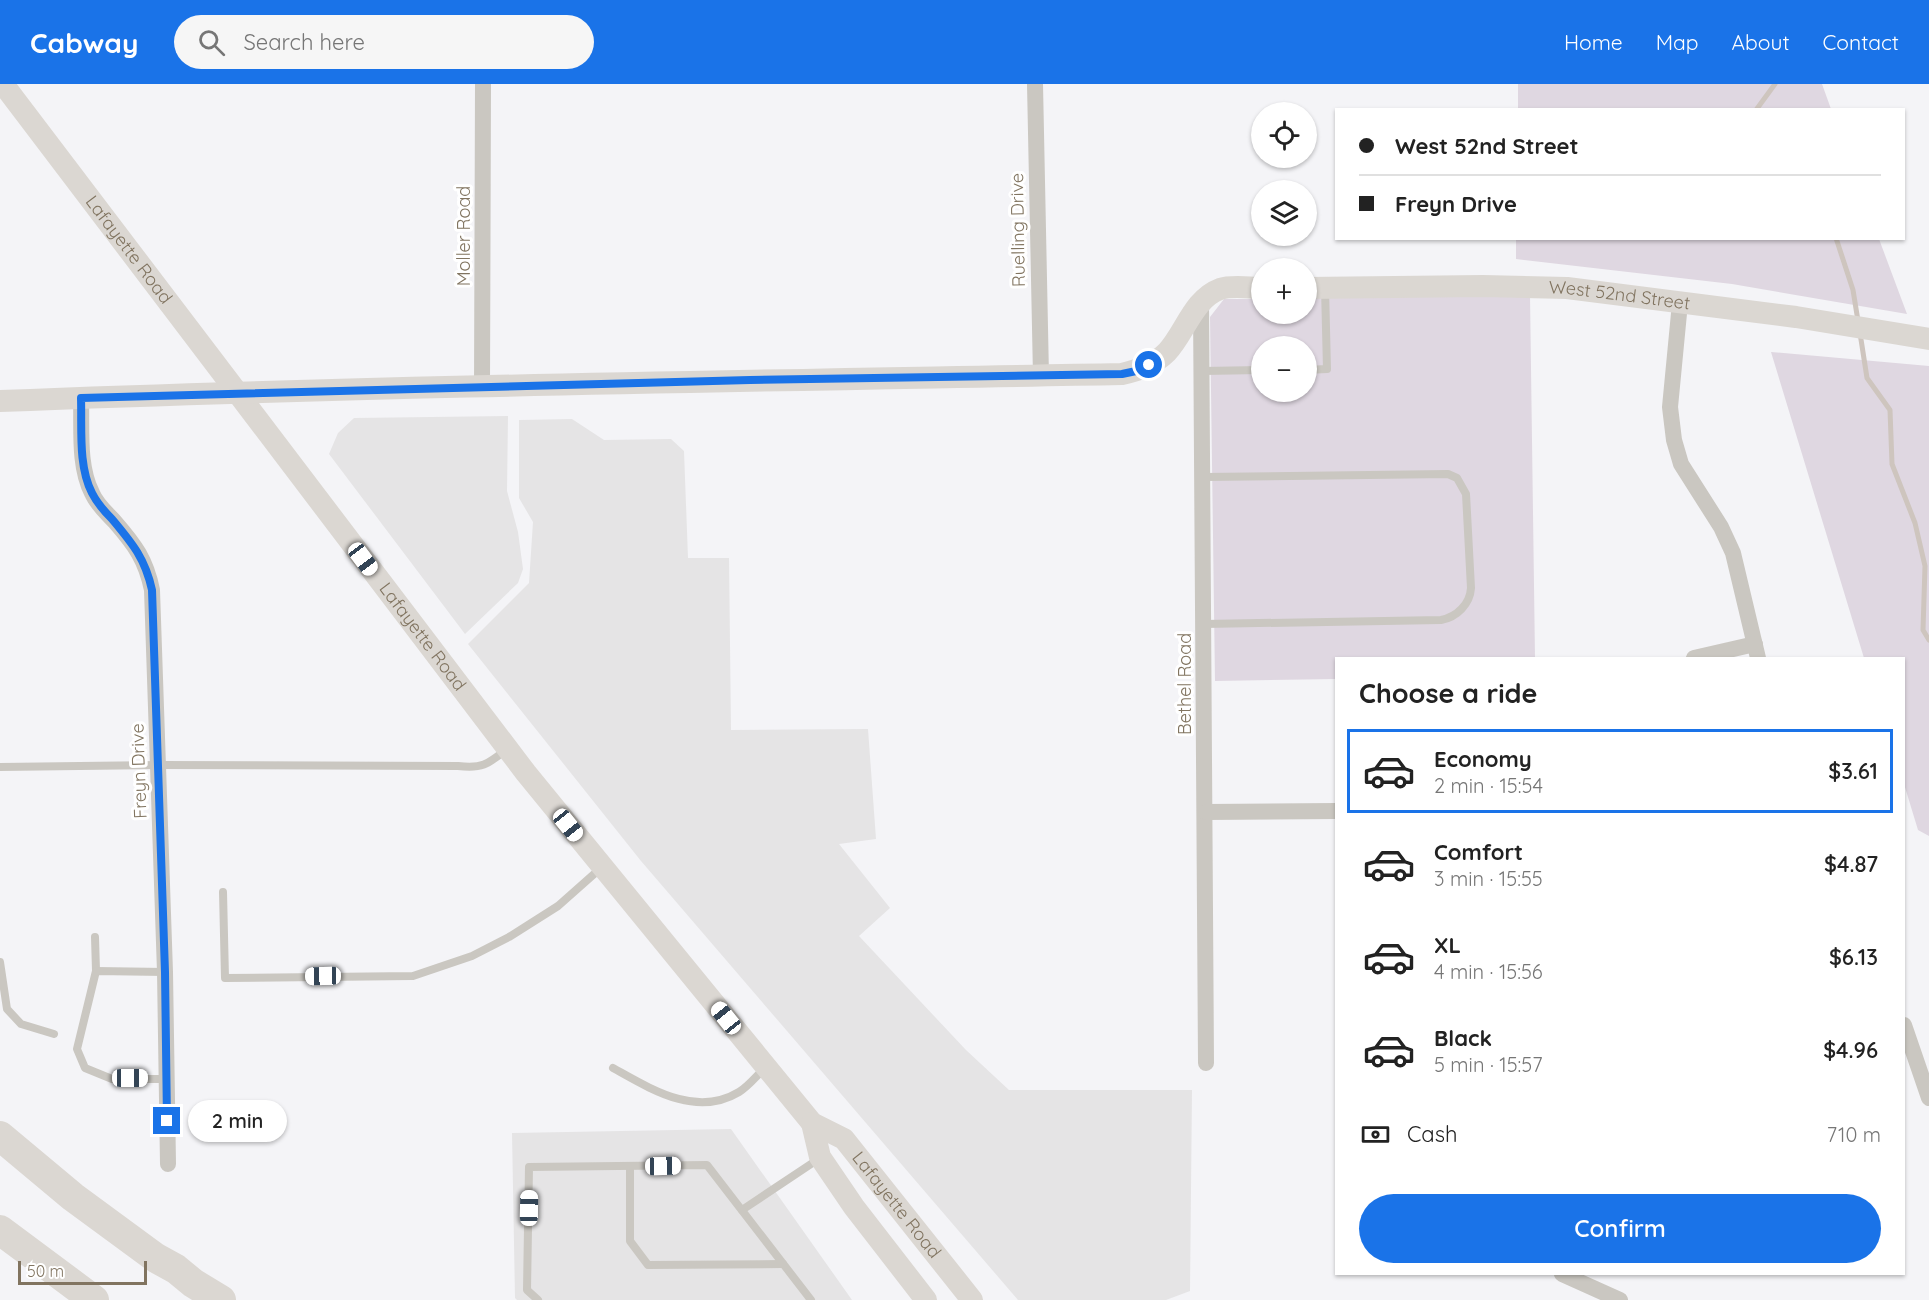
<!DOCTYPE html>
<html lang="en">
<head>
<meta charset="utf-8">
<style>
	:root { --surface:#fff; --page:#f6f6f6; --text:#222; --muted:#767676; --line:#e0e0e0; --accent:#1a73e8 }
	body { margin:0; font-family:Quicksand,sans-serif; background:var(--page); color:var(--text); height:100vh; display:flex; flex-direction:column; font-size:22px; white-space:nowrap }
	* { box-sizing:border-box; margin:0 }
	p { font-size:20px; color:var(--muted) }
	.icon { flex:none; width:33px; height:33px; fill:none; stroke:currentColor; stroke-width:2; stroke-linecap:round; stroke-linejoin:round }
	.map { position:relative; flex:1; overflow:hidden }
	.panel { position:absolute; left:1335px; top:573px; width:570px; height:618px; display:flex; flex-direction:column; background:var(--surface); border-radius:0px; box-shadow:0 2px 4px #0004 }
	.panel>* { flex:none }
	.hud { position:absolute; left:1335px; top:24px; width:570px; height:132px; border-radius:0px; box-shadow:0 2px 4px #0004; display:grid; align-content:center; height:132px; padding:0 24px; background:var(--surface) }
	.buttons { position:absolute; left:1251px; top:18px; display:grid; gap:12px }
	.buttons a { display:grid; place-items:center; width:66px; height:66px; border-radius:50%; background:var(--surface); box-shadow:0 2px 4px #0004; font-size:30px }
	.scale { position:absolute; left:18px; bottom:15px; width:129px; box-sizing:border-box; padding-left:6px; border:3px solid #817460; border-top:0; font-size:16px; line-height:21px; white-space:nowrap; color:#817460; -webkit-text-stroke:4px #fff; paint-order:stroke }
	.end { position:absolute; width:27px; height:27px; margin:-14px; border:8px solid #1a73e8; background:#fff; box-shadow:0 0 0 3px #fff }
	.from { border-radius:50% }
	.bubble { position:absolute; height:42px; border-radius:21px; background:var(--surface); box-shadow:0 2px 4px #0004; font-size:20px; font-weight:600; line-height:42px; text-align:center }
	.car { position:absolute; width:18px; height:36px; margin:-18px -9px; border-radius:8px; box-shadow:0 0 4px 2px #0007; background:linear-gradient(#fff 24%,#345 0 40%,#fff 0 76%,#345 0 86%,#fff 0) }
	.hud b { display:flex; align-items:center; gap:21px; height:57px; font-size:22px }
	.hud b+b { border-top:2px solid var(--line) }
	.hud i { width:15px; height:15px; background:var(--text) }
	ul { padding:0; list-style:none }
	li { display:flex; align-items:center; gap:18px; height:84px; margin:0 12px 9px; padding:0 12px; border:3px solid transparent; border-radius:0px }
	li div { flex:1 }
	li b { display:block; font-size:22px }
	li em { font-style:normal; font-weight:600 }
	li.selected { border-color:var(--accent) }
	li>.icon { width:54px; height:54px; stroke-width:1.5 }
	h2 { padding:0 24px; font-size:27px; line-height:72px }
	.pay { display:flex; align-items:center; gap:15px; height:66px; padding:0 24px; font-size:22px }
	.pay p { margin-inline-start:auto }
	.button { display:flex; gap:12px; margin-top:auto; padding:12px 24px }
	.button a { flex:1; height:69px; border-radius:36px; background:var(--accent); color:#fff; font-size:24px; font-weight:600; line-height:69px; text-align:center }
	header { display:flex; align-items:center; gap:36px; box-sizing:border-box; height:84px; padding:0 30px; background:var(--accent); color:#fff }
	header strong { font-size:28px }
	nav { display:flex; gap:33px; margin-inline-start:auto; font-size:21px }
	.search { width:420px; height:54px; background:var(--page); display:flex; align-items:center; gap:15px; box-sizing:border-box; padding:0 21px; border-radius:33px; color:var(--muted); font-size:22px }
	.map>svg:first-child { display:block }
	.built { fill:#e5e4e5 }
	.green { fill:#dfd7e1; fill-rule:evenodd }
	.lines { fill:none; stroke-linecap:round; stroke-linejoin:round }
	.stream { stroke:#cec5be; stroke-width:5 }
	.lane { stroke:#cac7c1; stroke-width:8 }
	.street { stroke:#cac7c1; stroke-width:16 }
	.secondary { stroke:#dbd7d2; stroke-width:22 }
	.highway { stroke:#dbd7d2; stroke-width:30 }
	.route { stroke:#1a73e8; stroke-width:8 }
	.labels { text-anchor:middle; stroke-width:6; stroke-linejoin:round; paint-order:stroke }
	.street-label { font-size:18px; fill:#817460; stroke:#fff }
</style>
</head>
<body>
<header>
<strong>Cabway</strong>
<div class="search"><svg class="icon" aria-label="search" viewBox="0 0 24 24"><circle cx="10" cy="10" r="6"/><path d="M15 15l6 6"/></svg>Search here</div>
<nav><a>Home</a><a>Map</a><a>About</a><a>Contact</a></nav>
</header>
<div class="map">
<svg width="1929" height="1216" viewBox="0 0 1929 1216">
	<rect width="100%" height="100%" fill="#f4f4f7"/>
	<g class="built">
		<path d="M 508,332 L 507,407 L 518,448 L 523,485 L 518,499 L 465,550 L 329,370 L 338,349 L 354,334 Z"/>
		<path d="M 572,335 L 604,356 L 671,355 L 684,367 L 688,474 L 729,474 L 731,646 L 868,645 L 876,755 L 839,760 L 890,824 L 859,852 L 966,966 L 1009,1006 L 1192,1006 L 1190,1207 L 1166,1216 L 1018,1216 L 641,777 L 468,560 L 529,499 L 533,438 L 519,414 L 519,336 Z"/>
		<path d="M 731,1045 L 852,1216 L 517,1216 L 515,1214 L 512,1049 Z"/>
	</g>
	<g class="green">
		<path d="M 1518,0 L 1822,0 L 1831,25 L 1518,25 Z"/>
		<path d="M 1516,155 L 1879,155 L 1907,230 L 1732,200 L 1516,175 Z"/>
		<path d="M 1530,211 L 1535,574 L 1336,574 L 1336,595 L 1215,597 L 1210,233 L 1224,215 L 1261,215 L 1262,230 L 1306,230 L 1307,214 ZM 1262,262 L 1306,262 L 1306,308 L 1262,308 Z"/>
		<path d="M 1771,268 L 1929,282 L 1929,752 L 1918,746 L 1904,700 L 1904,574 L 1864,574 Z"/>
	</g>
	<g class="lines">
		<g class="stream">
			<path d="M 1756,26 L 1775,0"/>
			<path d="M 1836,154 L 1853,206 L 1858,237"/>
			<path d="M 1860,249 L 1867,294 L 1890,326 L 1892,380 L 1915,439 L 1925,482 L 1923,546 L 1929,556"/>
		</g>
		<g class="lane">
			<path d="M 1306,286 L 1327,285 L 1325,204"/>
			<path d="M 1202,287 L 1262,286"/>
			<path d="M 1203,393 L 1448,390 L 1457,394 L 1466,410 L 1471,504 C 1470,520 1457,533 1441,536 L 1204,540"/>
			<path d="M 0,683 L 159,681 L 458,682 C 483,685 488,680 507,665"/>
			<path d="M 223,808 L 225,894 L 413,892 L 472,872 L 509,853 L 558,822 L 602,783"/>
			<path d="M 95,853 L 96,887"/>
			<path d="M 0,878 L 7,925 L 21,940 L 54,950"/>
			<path d="M 165,888 L 96,887 L 77,965 L 85,984 L 112,995 L 167,995"/>
			<path d="M 613,984 C 651,1005 696,1034 739,1008 C 749,1002 757,991 766,983"/>
			<path d="M 630,1082 L 630,1157 L 648,1181 L 783,1180"/>
			<path d="M 742,1126 L 820,1074"/>
			<path d="M 538,1216 L 527,1206 L 529,1083 L 707,1081 L 811,1216"/>
		</g>
		<g class="street">
			<path d="M 1035,0 L 1041,292"/>
			<path d="M 1680,219 L 1670,323 L 1674,356 L 1681,380 L 1721,443 L 1733,469 L 1758,574"/>
			<path d="M 1201,220 L 1206,979"/>
			<path d="M 482,304 L 483,0"/>
			<path d="M 81,314 C 82,344 78,382 92,409 C 97,421 107,429 115,438 C 135,461 146,476 152,506 L 165,888 L 168,1080"/>
			<path d="M 1694,574 L 1755,560"/>
			<path d="M 1206,728 L 1336,727"/>
			<path d="M 1904,941 L 1929,1014"/>
			<path d="M 1562,1190 L 1620,1216"/>
		</g>
		<g class="secondary">
			<path id="s1" d="M 3,0 L 526,689 L 812,1039 L 844,1055 L 972,1216"/>
			<path id="s2" d="M 1306,204 L 1483,202 L 1567,204 L 1796,233 L 1929,255"/>
			<path d="M 0,317 C 374,302 748,297 1122,290 C 1139,286 1154,281 1167,268 C 1185,249 1193,215 1220,205 C 1232,201 1249,204 1262,204"/>
			<path d="M 812,1039 L 820,1073 L 854,1123 L 926,1216"/>
		</g>
		<g class="highway">
			<path d="M 0,1052 L 73,1113 L 156,1174 L 176,1185 L 193,1199 L 221,1216"/>
			<path d="M 0,1146 L 94,1216"/>
		</g>
	</g>
	<g class="lines">
		<path class="route" d="M 167,1037 L 165,888 L 152,506 C 145,474 132,459 112,435 C 104,427 97,419 92,409 C 78,382 82,344 81,314 L 750,296 L 1122,290 L 1141,286 L 1149,281"/>
	</g>
	<g class="labels">
		<g class="street-label">
			<text transform="translate(1018 146) rotate(-91)" y="6">Ruelling Drive</text>
			<text transform="translate(464 152) rotate(-90)" y="6">Moller Road</text>
			<text dy="6" stroke="none"><textPath href="#s1" startOffset="208">Lafayette Road</textPath></text>
			<text dy="6" stroke="none"><textPath href="#s2" startOffset="314">West 52nd Street</textPath></text>
			<text dy="6" stroke="none"><textPath href="#s1" startOffset="694">Lafayette Road</textPath></text>
			<text transform="translate(1185 600) rotate(-90)" y="6">Bethel Road</text>
			<text transform="translate(139 687) rotate(-92)" y="6">Freyn Drive</text>
			<text dy="6" stroke="none"><textPath href="#s1" startOffset="1437">Lafayette Road</textPath></text>
		</g>
	</g>
</svg>
<div class="buttons">
<a><svg class="icon" aria-label="locate" viewBox="0 0 24 24"><circle cx="12" cy="12" r="6"/><path d="M12 2v4M12 18v4M2 12h4M18 12h4"/></svg></a>
<a><svg class="icon" aria-label="layers" viewBox="0 0 24 24"><path d="M12 4l9 5-9 5-9-5zM3 14l9 5 9-5"/></svg></a>
<a>+</a>
<a>−</a>
</div>
<div class="scale">50 m</div>
<i class="end from" style="left:1149px;top:281px"></i>
<i class="end" style="left:167px;top:1037px"></i>
<div class="bubble" style="left:188px;top:1016px;width:99px">2 min</div>
<i class="car" style="left:363px;top:475px;rotate:143deg"></i>
<i class="car" style="left:568px;top:741px;rotate:141deg"></i>
<i class="car" style="left:323px;top:892px;rotate:269deg"></i>
<i class="car" style="left:726px;top:934px;rotate:321deg"></i>
<i class="car" style="left:130px;top:994px;rotate:90deg"></i>
<i class="car" style="left:663px;top:1082px;rotate:89deg"></i>
<i class="car" style="left:529px;top:1124px;rotate:1deg"></i>
<div class="hud">
<b><i class="from"></i>West 52nd Street</b>
<b><i></i>Freyn Drive</b>
</div>
<section class="panel">
<h2>Choose a ride</h2>
<ul>
<li class="selected"><svg class="icon" aria-label="car" viewBox="0 0 24 24"><path d="M5 17H2v-5l4-1 3-4h7l3 4 3 1v5h-3M9 17h6M6 11h13"/><circle cx="7" cy="17" r="2"/><circle cx="17" cy="17" r="2"/></svg><div><b>Economy</b><p>2 min · 15:54</p></div><em>$3.61</em></li>
<li><svg class="icon" aria-label="car" viewBox="0 0 24 24"><path d="M5 17H2v-5l4-1 3-4h7l3 4 3 1v5h-3M9 17h6M6 11h13"/><circle cx="7" cy="17" r="2"/><circle cx="17" cy="17" r="2"/></svg><div><b>Comfort</b><p>3 min · 15:55</p></div><em>$4.87</em></li>
<li><svg class="icon" aria-label="car" viewBox="0 0 24 24"><path d="M5 17H2v-5l4-1 3-4h7l3 4 3 1v5h-3M9 17h6M6 11h13"/><circle cx="7" cy="17" r="2"/><circle cx="17" cy="17" r="2"/></svg><div><b>XL</b><p>4 min · 15:56</p></div><em>$6.13</em></li>
<li><svg class="icon" aria-label="car" viewBox="0 0 24 24"><path d="M5 17H2v-5l4-1 3-4h7l3 4 3 1v5h-3M9 17h6M6 11h13"/><circle cx="7" cy="17" r="2"/><circle cx="17" cy="17" r="2"/></svg><div><b>Black</b><p>5 min · 15:57</p></div><em>$4.96</em></li>
</ul>
<div class="pay"><svg class="icon" aria-label="cash" viewBox="0 0 24 24"><path d="M3 7h18v10H3z"/><circle cx="12" cy="12" r="2"/></svg>Cash<p>710 m</p></div>
<div class="button"><a>Confirm</a></div>
</section>
</div>
</body>
</html>
